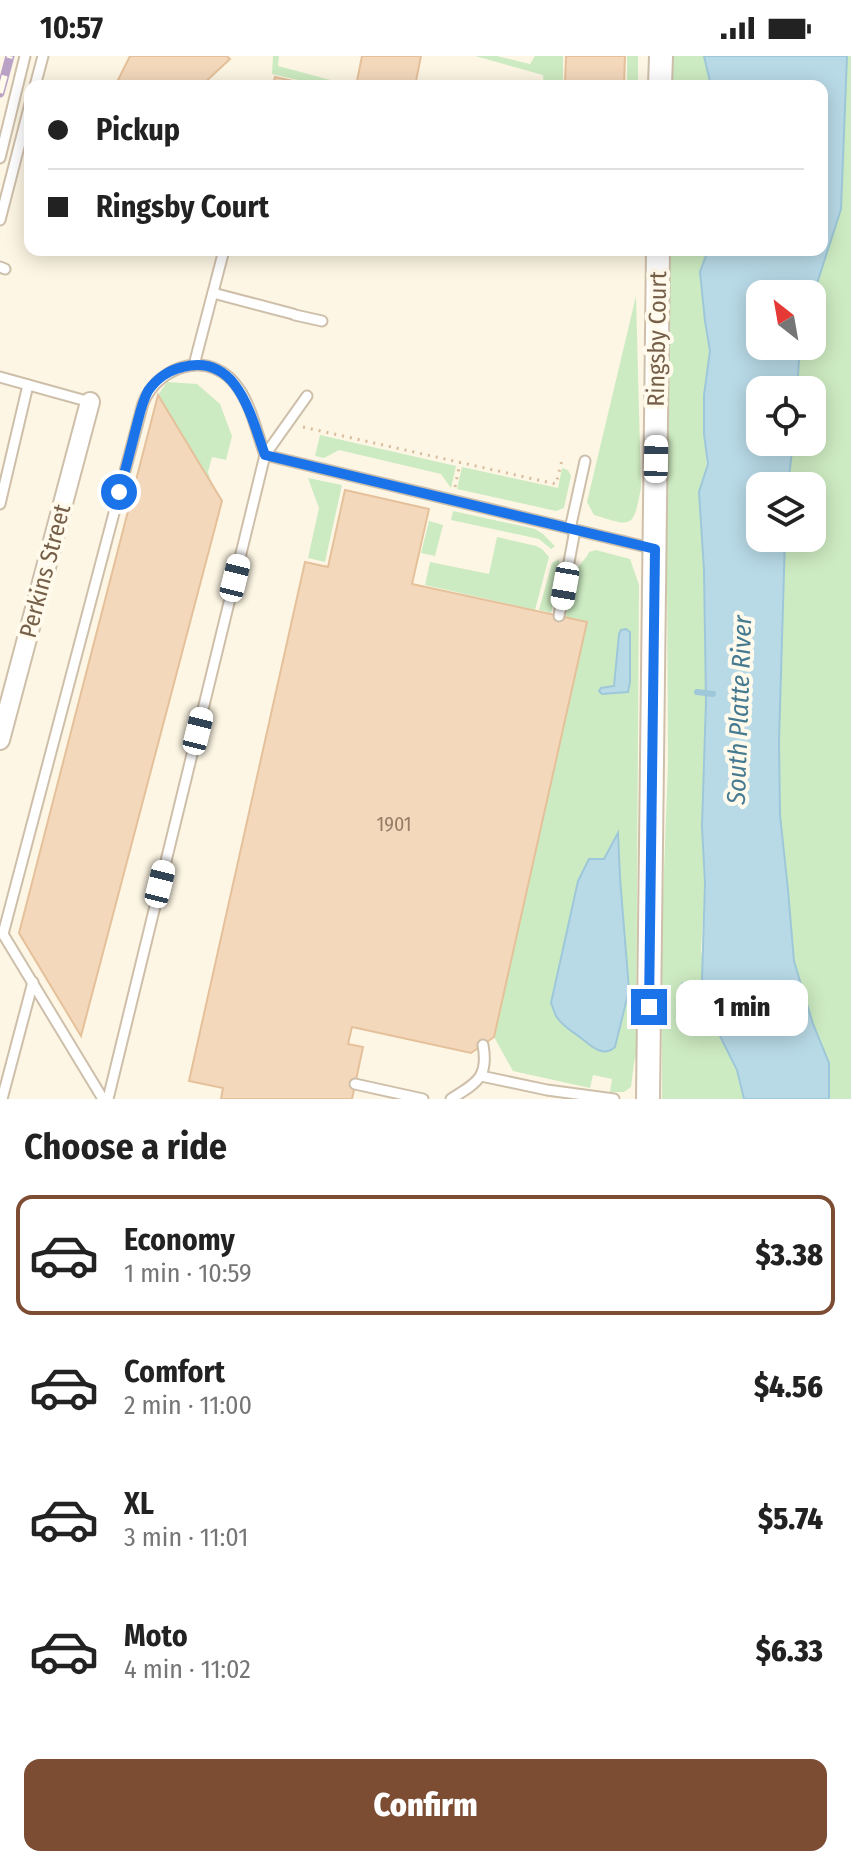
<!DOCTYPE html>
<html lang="en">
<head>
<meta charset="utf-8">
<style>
	:root { --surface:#fff; --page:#f6f6f6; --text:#222; --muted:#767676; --line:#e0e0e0; --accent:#7c4c33 }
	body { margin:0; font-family:"Fira Sans Condensed",sans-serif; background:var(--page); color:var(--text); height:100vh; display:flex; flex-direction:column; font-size:30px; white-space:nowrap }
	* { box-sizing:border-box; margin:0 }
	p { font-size:26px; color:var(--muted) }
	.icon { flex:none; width:44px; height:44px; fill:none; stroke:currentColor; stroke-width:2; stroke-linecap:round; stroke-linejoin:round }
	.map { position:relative; height:1043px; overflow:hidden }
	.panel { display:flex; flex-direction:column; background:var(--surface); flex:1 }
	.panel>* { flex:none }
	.hud { position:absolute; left:24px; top:24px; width:804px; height:176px; border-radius:16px; box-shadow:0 4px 20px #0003; display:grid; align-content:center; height:176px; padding:0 24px; background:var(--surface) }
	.needle { width:52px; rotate:329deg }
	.tools { position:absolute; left:746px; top:224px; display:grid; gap:16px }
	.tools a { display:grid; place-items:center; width:80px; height:80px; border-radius:16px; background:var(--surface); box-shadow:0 4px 20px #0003; font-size:40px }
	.end { position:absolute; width:36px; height:36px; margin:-18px; border:10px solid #1a73e8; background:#fff; box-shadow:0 0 0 4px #fff }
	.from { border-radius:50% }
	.bubble { position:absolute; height:56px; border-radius:16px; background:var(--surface); box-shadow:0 4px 20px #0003; font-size:26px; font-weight:800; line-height:56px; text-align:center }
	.car { position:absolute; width:24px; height:48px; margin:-24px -12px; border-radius:10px; box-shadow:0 0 6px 2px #0007; background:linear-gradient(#fff 24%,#345 0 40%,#fff 0 76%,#345 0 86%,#fff 0) }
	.hud b { display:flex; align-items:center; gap:28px; height:76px; font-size:30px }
	.hud b+b { border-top:2px solid var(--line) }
	.hud i { width:20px; height:20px; background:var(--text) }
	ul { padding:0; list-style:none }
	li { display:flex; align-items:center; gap:24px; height:120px; margin:0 16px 12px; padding:0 8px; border:4px solid transparent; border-radius:16px }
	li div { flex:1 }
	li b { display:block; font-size:30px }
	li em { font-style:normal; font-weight:800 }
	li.on { border-color:var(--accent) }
	li>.icon { width:72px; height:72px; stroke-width:1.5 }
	h2 { padding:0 24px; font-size:36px; line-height:96px }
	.button { display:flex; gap:16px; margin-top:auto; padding:16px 24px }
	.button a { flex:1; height:92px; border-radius:16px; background:var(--accent); color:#fff; font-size:32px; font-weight:800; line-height:92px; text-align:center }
	.status { display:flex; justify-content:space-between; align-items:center; height:56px; padding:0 40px; background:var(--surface); direction:ltr }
	.status svg { height:22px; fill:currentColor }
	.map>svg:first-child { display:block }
	.green { fill:#cdebc2 }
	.water { fill:#b8dae7; stroke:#9ec8d9; stroke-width:2 }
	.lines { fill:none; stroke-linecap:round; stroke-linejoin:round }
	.stream { stroke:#9ec8d9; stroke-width:6 }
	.building { fill:#f3d8bb; stroke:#e5c19b; stroke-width:2 }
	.service-casing { stroke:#cebfaa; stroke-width:13 }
	.minor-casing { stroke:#cebfaa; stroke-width:22 }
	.tertiary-casing { stroke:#cebfaa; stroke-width:26 }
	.path { stroke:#d7bc9e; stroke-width:3; stroke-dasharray:2 6; stroke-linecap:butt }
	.service { stroke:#fff; stroke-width:9 }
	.minor { stroke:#fff; stroke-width:18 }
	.tertiary { stroke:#fff; stroke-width:22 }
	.rail-casing { stroke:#baa2c6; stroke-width:9 }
	.rail { stroke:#fffaeb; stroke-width:6; stroke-dasharray:18; stroke-linecap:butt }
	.route { stroke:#1a73e8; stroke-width:10 }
	.labels { text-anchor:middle; stroke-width:8; stroke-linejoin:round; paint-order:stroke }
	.number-label { font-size:20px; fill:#957d66 }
	.street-label { font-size:24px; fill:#765f49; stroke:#fffaeb }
	.water-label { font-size:26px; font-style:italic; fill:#457a91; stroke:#fffaeb }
</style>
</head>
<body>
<div class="status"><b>10:57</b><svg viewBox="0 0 49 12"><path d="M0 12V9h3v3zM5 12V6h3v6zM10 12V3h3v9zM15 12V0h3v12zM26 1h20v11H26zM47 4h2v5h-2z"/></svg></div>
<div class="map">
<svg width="851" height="1043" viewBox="0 0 851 1043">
	<rect width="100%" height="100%" fill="#fdf6e4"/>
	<g class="green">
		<path d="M 273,0 L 279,0 L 278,10 L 353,30 L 324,30 L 272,18 Z"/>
		<path d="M 475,0 L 497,0 L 530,8 L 535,0 L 563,0 L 563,29 L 544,30 L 543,19 Z"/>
		<rect x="627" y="0" width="11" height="30"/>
		<path d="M 671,0 L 704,0 L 711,30 L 671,30 Z"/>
		<path d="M 847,0 L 851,0 L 851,1043 L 829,1043 L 829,1007 L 813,968 L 794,905 L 788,834 L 780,759 L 779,685 L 785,482 L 812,482 L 812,430 L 788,430 L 793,386 L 812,386 L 812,334 L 797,334 L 800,290 L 812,290 L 812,243 L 841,153 Z"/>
		<path d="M 668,194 L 708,194 L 700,216 L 705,265 L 710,295 L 704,339 L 704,378 L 707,410 L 699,436 L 704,514 L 706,645 L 702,771 L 705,827 L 701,895 L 714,968 L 737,1014 L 744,1043 L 662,1043 L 662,867 L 668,707 L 666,335 Z"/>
		<path d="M 636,240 L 641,432 C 633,473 633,471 594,459 L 587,446 Z"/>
		<path d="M 167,326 L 197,328 L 220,348 L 232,380 L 226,404 L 212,401 L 208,416 L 212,428 L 158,339 Z"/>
		<path d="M 320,379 L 456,410 L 451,432 L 441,418 L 339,394 L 324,402 L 315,400 Z"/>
		<path d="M 462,411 L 558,432 L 562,412 L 568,414 L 571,420 L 564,452 L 556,455 L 457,433 Z"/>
		<path d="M 308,422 L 342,429 L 325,506 L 308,502 L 319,452 Z"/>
		<path d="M 453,455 L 535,473 L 543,478 L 555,490 L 551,493 L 539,483 L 451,464 Z"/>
		<path d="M 429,465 L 443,469 L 435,500 L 421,497 Z"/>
		<path d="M 497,481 L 536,490 L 542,493 L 549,501 L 535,554 L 425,529 L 430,506 L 489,518 Z"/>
		<path d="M 596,494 L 630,503 L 639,529 L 636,1000 L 634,1007 L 631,1031 L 624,1036 L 610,1036 L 612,1023 L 593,1019 L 590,1032 L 513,1015 L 494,981 L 587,567 L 565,561 C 569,546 570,527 577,513 C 581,506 586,503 589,496 Z"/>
		<path d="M 559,503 L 560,519 L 551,557 L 539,554 L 552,507 Z"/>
	</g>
	<g class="water">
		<path d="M 704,0 L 847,0 L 841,153 L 812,243 L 812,238 L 760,238 L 760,290 L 800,290 L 797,334 L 760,334 L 760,386 L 793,386 L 788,430 L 760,430 L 760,482 L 785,482 L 779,685 L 780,759 L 788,834 L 794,905 L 813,968 L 829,1007 L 829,1043 L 744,1043 L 737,1014 L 714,968 L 702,924 L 705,827 L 702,771 L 706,645 L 704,514 L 699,436 L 708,408 L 704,378 L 704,339 L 710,295 L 705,265 L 700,216 L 708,194 L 822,194 L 822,30 L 711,30 Z"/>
		<path d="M 626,573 L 630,576 L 630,626 L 628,636 L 602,638 L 599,635 L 601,632 L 614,630 L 619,578 L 621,574 Z"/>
		<path d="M 618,777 L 620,822 L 629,934 L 615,991 C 603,1002 591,990 581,982 C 572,975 562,970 556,960 C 554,956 553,951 551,947 L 578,825 L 589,803 L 604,803 Z"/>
	</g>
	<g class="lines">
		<g class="stream">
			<path d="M 697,636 L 713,638"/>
			<path d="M 684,929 L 708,929"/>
		</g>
	</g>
	<g class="building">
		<path d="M 130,0 L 227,0 L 230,3 L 201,30 L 115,30 Z"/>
		<path d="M 362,0 L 421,0 L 415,30 L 356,30 Z"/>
		<path d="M 566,0 L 625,0 L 624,28 L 565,28 Z"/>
		<path d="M 275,21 L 315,30 L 273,30 Z"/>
		<path d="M 158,339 L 222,445 L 81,980 L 19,877 Z"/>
		<path d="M 345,434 L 429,453 L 412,528 L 587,566 L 494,981 L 471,997 L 352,971 L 348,988 L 363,991 L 352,1043 L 221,1043 L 223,1032 L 189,1025 L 305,506 L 328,511 Z"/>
	</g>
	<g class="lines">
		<defs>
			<g id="service">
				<path d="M 35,30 L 43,0"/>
				<path d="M 0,102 L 25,0"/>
				<path d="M 0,164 L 30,48"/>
				<path d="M 0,211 L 5,213"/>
				<path d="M 213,237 L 293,258"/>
				<path d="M 295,259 L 322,265"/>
				<path d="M 194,309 L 224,194"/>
				<path d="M 0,321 L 90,346"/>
				<path d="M 265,399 L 655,493"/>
				<path d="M 0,448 L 28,329"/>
				<path d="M 570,473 L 585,405"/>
				<path d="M 559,560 L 575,474"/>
				<path d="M 481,1020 L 547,1034 L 614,1043"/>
				<path d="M 355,1028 L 423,1043"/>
				<path d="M 2,1043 L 33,926"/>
				<path d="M 103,1043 L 3,878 L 143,347 C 160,307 213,293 239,333 C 252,352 257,378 265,399"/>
				<path d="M 108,1043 L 265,399 L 307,340"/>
				<path d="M 451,1043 C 476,1027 489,1022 483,989"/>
			</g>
			<path id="minor" d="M 0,684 L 90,346"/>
			<g id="tertiary">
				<path d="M 660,30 L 661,0"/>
				<path d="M 648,1043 L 658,194"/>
			</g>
		</defs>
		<use href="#service" class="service-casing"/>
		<use href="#minor" class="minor-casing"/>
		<use href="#tertiary" class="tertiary-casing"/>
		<g class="path">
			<path d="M 303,371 L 556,428 L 563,400"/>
			<path d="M 455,431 L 460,407"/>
		</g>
		<use href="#service" class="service"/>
		<use href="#minor" class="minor"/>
		<use href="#tertiary" class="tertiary"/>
		<defs>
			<path id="rail" d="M 0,37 L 10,0"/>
		</defs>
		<use href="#rail" class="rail-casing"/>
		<use href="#rail" class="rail"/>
	</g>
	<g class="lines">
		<path class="route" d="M 119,436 C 125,416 130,396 135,376 C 139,362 141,348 148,335 C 156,323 169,314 183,311 C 238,297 251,361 265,399 L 655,493 L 649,951"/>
	</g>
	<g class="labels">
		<g class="number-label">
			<text x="394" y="775">1901</text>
		</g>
		<g class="street-label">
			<text transform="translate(657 283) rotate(-89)" y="8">Ringsby Court</text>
			<text transform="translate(45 515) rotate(-75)" y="8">Perkins Street</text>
		</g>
		<g class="water-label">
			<text transform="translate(739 654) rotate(-88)" y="9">South Platte River</text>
		</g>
	</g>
</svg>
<div class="tools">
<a><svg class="needle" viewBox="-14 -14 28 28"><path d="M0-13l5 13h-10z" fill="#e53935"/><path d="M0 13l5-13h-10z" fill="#767676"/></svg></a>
<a><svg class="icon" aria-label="locate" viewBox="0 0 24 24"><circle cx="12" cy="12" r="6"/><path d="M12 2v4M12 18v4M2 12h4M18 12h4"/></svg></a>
<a><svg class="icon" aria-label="layers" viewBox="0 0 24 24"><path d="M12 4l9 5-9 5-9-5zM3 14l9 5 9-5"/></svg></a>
</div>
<i class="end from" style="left:119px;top:436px"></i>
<i class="end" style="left:649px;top:951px"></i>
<div class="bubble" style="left:676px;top:924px;width:132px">1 min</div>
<i class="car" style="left:656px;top:403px;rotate:1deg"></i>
<i class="car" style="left:235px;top:522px;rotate:14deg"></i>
<i class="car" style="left:565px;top:530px;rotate:190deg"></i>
<i class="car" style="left:198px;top:675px;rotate:14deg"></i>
<i class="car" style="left:160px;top:828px;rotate:14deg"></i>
<div class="hud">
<b><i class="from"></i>Pickup</b>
<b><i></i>Ringsby Court</b>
</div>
</div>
<section class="panel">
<h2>Choose a ride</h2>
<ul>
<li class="on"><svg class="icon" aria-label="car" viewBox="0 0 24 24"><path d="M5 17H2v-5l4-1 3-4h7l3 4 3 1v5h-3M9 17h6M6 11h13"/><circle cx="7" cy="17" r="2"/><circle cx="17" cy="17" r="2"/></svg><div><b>Economy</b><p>1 min · 10:59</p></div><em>$3.38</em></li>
<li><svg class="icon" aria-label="car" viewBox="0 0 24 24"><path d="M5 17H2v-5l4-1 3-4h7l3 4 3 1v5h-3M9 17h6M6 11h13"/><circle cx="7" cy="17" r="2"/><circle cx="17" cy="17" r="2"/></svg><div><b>Comfort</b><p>2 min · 11:00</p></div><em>$4.56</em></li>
<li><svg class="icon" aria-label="car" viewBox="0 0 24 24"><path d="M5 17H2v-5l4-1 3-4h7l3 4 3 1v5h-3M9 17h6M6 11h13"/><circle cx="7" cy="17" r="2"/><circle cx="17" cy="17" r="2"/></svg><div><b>XL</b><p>3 min · 11:01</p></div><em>$5.74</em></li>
<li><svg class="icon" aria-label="car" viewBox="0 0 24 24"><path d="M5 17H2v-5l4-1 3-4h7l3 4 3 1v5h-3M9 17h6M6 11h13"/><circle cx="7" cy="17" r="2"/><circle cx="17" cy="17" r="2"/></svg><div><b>Moto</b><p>4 min · 11:02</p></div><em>$6.33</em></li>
</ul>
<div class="button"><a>Confirm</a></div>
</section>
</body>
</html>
